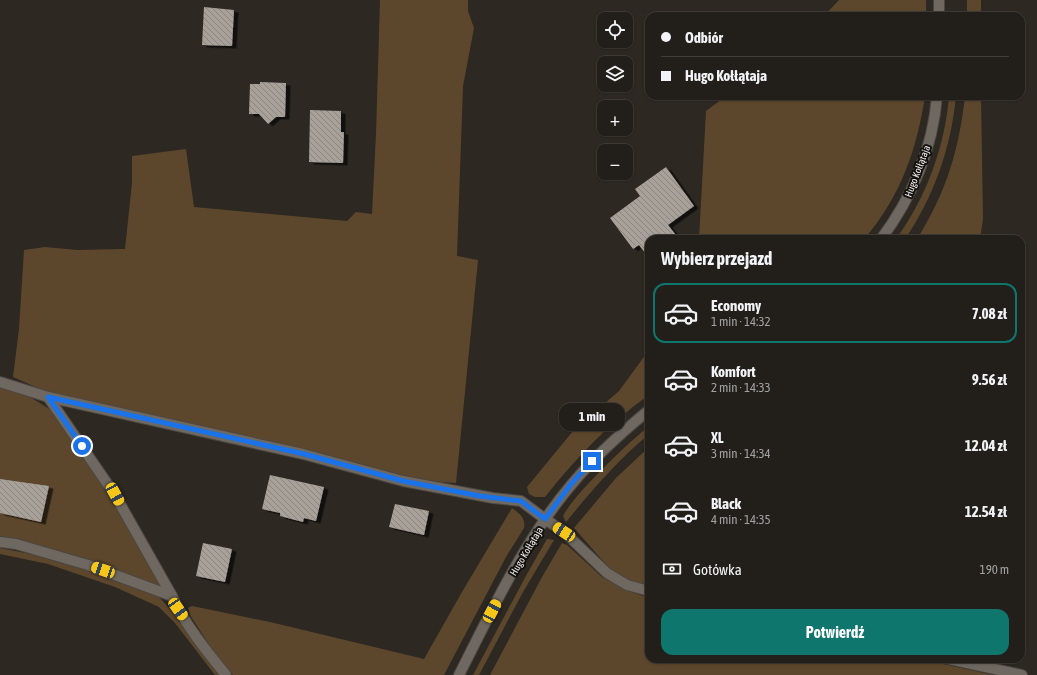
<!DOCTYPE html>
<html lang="pl">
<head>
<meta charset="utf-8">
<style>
	:root { --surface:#221e1a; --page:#2a2723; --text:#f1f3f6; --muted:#a2a2a2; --line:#3f3c39; --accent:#0f766e }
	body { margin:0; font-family:"Asap Condensed",sans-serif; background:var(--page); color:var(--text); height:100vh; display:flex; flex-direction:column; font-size:15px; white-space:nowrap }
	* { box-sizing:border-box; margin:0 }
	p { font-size:13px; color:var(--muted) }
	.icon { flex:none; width:22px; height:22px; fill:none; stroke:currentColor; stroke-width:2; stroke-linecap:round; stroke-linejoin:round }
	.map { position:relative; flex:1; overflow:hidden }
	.drawer { position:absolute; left:645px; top:235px; width:380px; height:428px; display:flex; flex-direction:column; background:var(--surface); border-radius:12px; box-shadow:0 1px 3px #0004,0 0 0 1px var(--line) }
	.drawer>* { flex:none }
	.banner { position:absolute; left:645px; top:12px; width:380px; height:88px; border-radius:12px; box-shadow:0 1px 3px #0004,0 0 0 1px var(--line); display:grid; align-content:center; height:88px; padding:0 16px; background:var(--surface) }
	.tools { position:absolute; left:597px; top:12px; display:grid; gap:8px }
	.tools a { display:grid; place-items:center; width:36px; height:36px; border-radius:8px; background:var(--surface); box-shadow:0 1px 3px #0004,0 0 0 1px var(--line); font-size:20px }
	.end { position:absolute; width:18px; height:18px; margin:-9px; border:5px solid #1a73e8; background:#fff; box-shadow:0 0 0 2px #fff }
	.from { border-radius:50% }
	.bubble { position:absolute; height:28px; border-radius:12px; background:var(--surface); box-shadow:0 1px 3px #0004,0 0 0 1px var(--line); font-size:13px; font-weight:700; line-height:28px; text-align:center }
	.car { position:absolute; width:12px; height:24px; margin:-12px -6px; border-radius:5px; box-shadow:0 0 3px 1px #0007; background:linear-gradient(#f5c518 24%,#345 0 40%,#f5c518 0 76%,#345 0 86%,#f5c518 0) }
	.banner b { display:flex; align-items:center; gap:14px; height:38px; font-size:15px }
	.banner b+b { border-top:1px solid var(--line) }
	.banner i { width:10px; height:10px; background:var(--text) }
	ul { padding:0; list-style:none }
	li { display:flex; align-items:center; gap:12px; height:60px; margin:0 8px 6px; padding:0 8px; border:2px solid transparent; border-radius:12px }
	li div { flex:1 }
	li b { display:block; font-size:15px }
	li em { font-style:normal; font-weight:700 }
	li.active { border-color:var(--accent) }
	li>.icon { width:36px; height:36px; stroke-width:1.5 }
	h2 { padding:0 16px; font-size:18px; line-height:48px }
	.pay { display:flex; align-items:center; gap:10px; height:44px; padding:0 16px; font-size:15px }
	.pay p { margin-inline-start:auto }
	.button { display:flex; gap:8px; margin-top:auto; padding:8px 16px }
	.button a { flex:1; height:46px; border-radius:12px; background:var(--accent); color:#fff; font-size:16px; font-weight:700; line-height:46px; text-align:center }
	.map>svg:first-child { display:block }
	.grass { fill:#5d472c }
	.building { fill:url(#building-back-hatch); filter:url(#shadow) }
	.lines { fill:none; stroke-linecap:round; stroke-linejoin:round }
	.street-casing { stroke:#4b4641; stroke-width:12 }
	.secondary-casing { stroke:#4b4641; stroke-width:12 }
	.street { stroke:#6e6860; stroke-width:10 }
	.secondary { stroke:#6e6860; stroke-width:10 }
	.route { stroke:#1a73e8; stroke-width:5 }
	.labels { text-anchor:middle; stroke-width:4; stroke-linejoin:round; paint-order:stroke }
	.street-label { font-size:10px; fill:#f2efea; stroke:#14110f }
</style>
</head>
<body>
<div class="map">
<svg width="1037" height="675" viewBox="0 0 1037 675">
	<defs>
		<pattern id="building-back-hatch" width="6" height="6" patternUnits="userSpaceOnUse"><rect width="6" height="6" fill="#a8a199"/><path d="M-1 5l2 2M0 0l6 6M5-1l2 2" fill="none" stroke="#8c8680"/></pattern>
		<filter id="shadow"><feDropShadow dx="4.5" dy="2.5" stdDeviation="0" flood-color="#0009"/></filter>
	</defs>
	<rect width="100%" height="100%" fill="#2d2822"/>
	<g class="grass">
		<path d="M 380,0 L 468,0 L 468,11 L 474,28 L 463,86 L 457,256 L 478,260 L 456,483 L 441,482 L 401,476 L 54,395 L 13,377 L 19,329 L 24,250 L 45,247 L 77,250 L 125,249 L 132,183 L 132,156 L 186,149 L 194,207 L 347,221 L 356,212 L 372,214 L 376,134 Z"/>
		<path d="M 839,0 L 926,0 L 926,16 L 824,16 Z"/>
		<rect x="967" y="0" width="14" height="16"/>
		<path d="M 726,96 L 925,96 C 917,149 900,198 864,239 L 699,239 L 706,111 Z"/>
		<path d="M 949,96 L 956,96 C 951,148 934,196 905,239 L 896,239 C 926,198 945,147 949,96 Z"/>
		<path d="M 965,96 L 981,96 L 983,219 L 980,239 L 917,239 C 946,193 959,150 965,96 Z"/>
		<path d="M 649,350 L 649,395 C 609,423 575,459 545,497 L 535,497 L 529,494 L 527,487 L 573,431 L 619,391 Z"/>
		<path d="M 0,387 L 30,397 L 51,410 L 100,479 L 161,586 C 131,575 101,565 71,555 C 48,548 24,540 0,536 Z"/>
		<path d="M 649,426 L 649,434 C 618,460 592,490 566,522 L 563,516 C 569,505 578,495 586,486 C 606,465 626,445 649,426 Z"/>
		<path d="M 649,447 L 649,587 L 629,581 L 611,570 L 574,528 L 616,478 Z"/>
		<path d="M 512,508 C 519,513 526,518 524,528 L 506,557 L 444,675 L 233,675 L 212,649 L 190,615 L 188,608 L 192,606 L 270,622 L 424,659 L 462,592 Z"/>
		<path d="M 547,539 L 554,540 L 523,592 L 479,675 L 473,675 L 527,574 Z"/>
		<path d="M 562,543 L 567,545 L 602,577 L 628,591 L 649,598 L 649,659 L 921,659 L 993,675 L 490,675 L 542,577 Z"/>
		<path d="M 0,548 L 46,557 L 99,573 L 159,597 L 178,618 L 220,675 L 215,675 L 175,623 L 159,607 L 115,587 L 48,564 L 0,554 Z"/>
	</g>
	<g class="building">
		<path d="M 204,7 L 234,10 L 232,46 L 202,45 Z"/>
		<path d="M 260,82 L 286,83 L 285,117 L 276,117 L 268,124 L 259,114 L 249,114 L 250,84 L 260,84 Z"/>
		<path d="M 310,110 L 341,111 L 341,132 L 344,132 L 343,163 L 309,162 Z"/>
		<path d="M 666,167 L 694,206 L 668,225 L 679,239 L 649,239 L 649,258 L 639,245 L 633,249 L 610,218 L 640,196 L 635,189 Z"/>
		<path d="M 270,475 L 324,487 L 316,521 L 304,518 L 303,522 L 280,516 L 280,513 L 262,509 Z"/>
		<path d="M 0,479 L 49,486 L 41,522 L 0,513 Z"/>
		<path d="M 395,504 L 429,511 L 424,535 L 389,527 Z"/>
		<path d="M 203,543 L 232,549 L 225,582 L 196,576 Z"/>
	</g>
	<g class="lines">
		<defs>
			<g id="street">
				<path d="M 0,382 L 48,397 L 303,454 L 403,481 L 493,498 L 521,501 L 545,519 L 564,532 L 607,573 L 627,585 L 649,591"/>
				<path d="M 48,397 L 115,495 L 172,596 C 183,622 208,653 226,675"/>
				<path d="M 0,542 L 16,544 L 88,565 L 172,596"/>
				<path d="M 949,659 L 1022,675"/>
			</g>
			<g id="secondary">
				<path d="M 939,0 L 939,16"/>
				<path d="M 881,239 C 912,198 933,148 937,96"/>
				<path d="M 459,675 C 492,610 525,539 572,484 C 595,456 621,433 649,410"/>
			</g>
		</defs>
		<use href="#street" class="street-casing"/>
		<use href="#secondary" class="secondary-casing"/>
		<use href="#street" class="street"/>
		<use href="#secondary" class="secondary"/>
	</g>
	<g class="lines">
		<path class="route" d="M 82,446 L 48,397 L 304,454 L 403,481 L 480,496 L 521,501 L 545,519 L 571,484 L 592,461"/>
	</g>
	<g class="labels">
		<g class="street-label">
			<text transform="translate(917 171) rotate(-69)" y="4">Hugo Kołłątaja</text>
			<text transform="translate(526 551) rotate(-59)" y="4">Hugo Kołłątaja</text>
		</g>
	</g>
</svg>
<div class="tools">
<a><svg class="icon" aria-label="locate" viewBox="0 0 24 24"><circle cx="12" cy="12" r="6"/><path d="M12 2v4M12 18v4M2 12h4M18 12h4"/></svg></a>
<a><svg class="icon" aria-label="layers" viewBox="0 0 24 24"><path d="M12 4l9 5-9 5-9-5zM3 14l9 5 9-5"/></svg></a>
<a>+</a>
<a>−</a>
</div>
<i class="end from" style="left:82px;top:446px"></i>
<i class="end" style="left:592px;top:461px"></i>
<div class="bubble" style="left:559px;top:403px;width:66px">1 min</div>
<i class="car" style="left:115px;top:494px;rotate:151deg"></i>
<i class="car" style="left:564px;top:532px;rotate:303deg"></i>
<i class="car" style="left:103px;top:570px;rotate:289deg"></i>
<i class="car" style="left:178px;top:609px;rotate:145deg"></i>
<i class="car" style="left:492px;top:611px;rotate:28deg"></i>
<div class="banner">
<b><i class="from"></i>Odbiór</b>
<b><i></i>Hugo Kołłątaja</b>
</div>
<section class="drawer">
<h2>Wybierz przejazd</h2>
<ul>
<li class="active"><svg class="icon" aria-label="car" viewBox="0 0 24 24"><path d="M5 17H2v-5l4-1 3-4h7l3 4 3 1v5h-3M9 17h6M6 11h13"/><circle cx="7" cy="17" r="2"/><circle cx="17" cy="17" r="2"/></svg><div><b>Economy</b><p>1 min · 14:32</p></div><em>7.08 zł</em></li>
<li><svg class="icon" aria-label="car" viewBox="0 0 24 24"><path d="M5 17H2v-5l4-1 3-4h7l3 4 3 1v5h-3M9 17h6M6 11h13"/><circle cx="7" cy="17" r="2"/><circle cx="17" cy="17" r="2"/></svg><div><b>Komfort</b><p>2 min · 14:33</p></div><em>9.56 zł</em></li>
<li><svg class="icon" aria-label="car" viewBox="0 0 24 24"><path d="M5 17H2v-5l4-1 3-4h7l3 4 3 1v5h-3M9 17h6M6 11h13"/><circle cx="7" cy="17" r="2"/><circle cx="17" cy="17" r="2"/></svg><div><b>XL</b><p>3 min · 14:34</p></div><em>12.04 zł</em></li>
<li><svg class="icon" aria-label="car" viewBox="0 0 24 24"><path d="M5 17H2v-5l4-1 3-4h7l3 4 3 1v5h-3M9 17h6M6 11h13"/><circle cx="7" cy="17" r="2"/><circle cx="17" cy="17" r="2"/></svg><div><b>Black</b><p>4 min · 14:35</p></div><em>12.54 zł</em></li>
</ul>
<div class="pay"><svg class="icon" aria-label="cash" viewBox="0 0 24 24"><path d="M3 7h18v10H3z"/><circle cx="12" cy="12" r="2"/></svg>Gotówka<p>190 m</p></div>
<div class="button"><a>Potwierdź</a></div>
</section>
</div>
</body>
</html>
